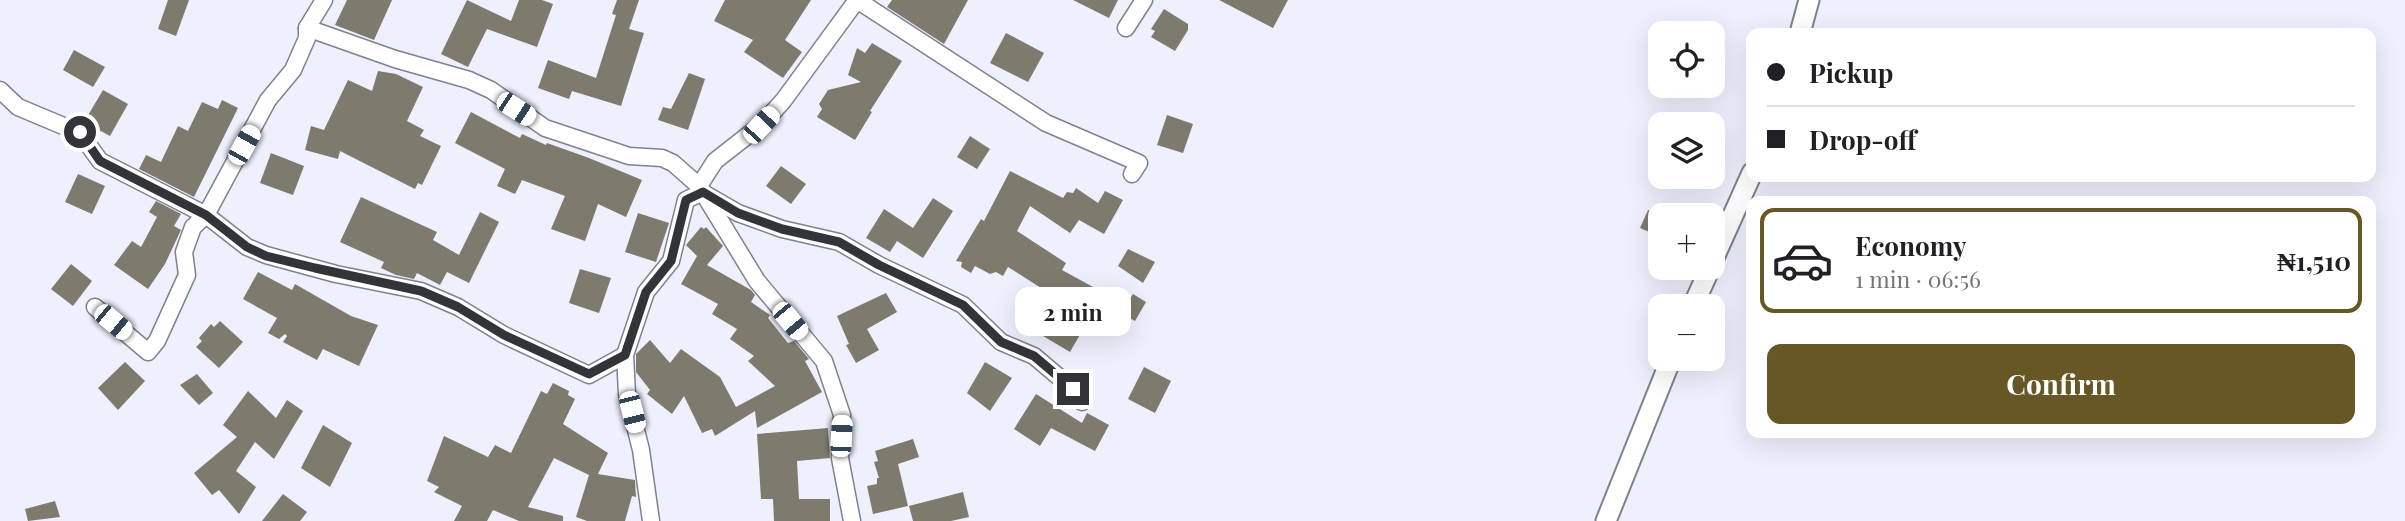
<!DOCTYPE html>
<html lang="en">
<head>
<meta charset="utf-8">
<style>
	:root { --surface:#fff; --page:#f6f6f6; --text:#202124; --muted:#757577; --line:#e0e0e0; --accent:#675725 }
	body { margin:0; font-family:"Playfair Display",serif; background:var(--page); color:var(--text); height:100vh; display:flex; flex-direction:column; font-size:26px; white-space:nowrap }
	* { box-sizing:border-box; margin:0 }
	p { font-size:23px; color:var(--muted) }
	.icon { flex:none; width:38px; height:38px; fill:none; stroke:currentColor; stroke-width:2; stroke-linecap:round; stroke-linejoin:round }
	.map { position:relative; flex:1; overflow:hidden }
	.drawer { position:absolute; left:1746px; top:196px; width:630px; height:242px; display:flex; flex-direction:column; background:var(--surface); border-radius:14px; box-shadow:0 7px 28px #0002 }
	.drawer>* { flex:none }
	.hud { position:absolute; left:1746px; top:28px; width:630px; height:154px; border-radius:14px; box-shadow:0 7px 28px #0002; display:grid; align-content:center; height:154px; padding:0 21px; background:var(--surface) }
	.buttons { position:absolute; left:1648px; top:21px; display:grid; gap:14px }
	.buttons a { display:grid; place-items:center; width:77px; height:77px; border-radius:14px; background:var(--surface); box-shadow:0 7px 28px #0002; font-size:35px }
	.end { position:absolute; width:32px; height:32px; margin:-16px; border:9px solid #33343a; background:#fff; box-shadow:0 0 0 4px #fff }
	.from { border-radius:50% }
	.bubble { position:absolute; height:49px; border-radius:14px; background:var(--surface); box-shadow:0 7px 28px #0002; font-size:23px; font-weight:700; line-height:49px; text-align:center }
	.car { position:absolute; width:21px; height:42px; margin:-21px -10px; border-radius:9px; box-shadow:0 0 5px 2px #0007; background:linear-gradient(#fff 24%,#345 0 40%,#fff 0 76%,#345 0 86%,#fff 0) }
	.hud b { display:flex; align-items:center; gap:24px; height:66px; font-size:26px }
	.hud b+b { border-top:2px solid var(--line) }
	.hud i { width:18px; height:18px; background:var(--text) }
	ul { padding:12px 0 0; list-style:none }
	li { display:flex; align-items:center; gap:21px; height:105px; margin:0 14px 10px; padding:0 7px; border:4px solid var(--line); border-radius:14px }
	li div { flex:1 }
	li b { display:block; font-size:26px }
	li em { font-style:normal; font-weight:700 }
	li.selected { border-color:var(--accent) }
	li>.icon { width:63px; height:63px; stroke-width:1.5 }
	.button { display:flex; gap:14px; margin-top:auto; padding:14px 21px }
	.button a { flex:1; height:80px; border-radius:14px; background:var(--accent); color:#fff; font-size:28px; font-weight:700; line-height:80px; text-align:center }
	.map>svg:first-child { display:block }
	.building { fill:#7e7a6d }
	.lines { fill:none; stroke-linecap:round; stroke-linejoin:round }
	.minor-casing { stroke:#7e828f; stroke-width:19 }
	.tertiary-casing { stroke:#7e828f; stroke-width:23 }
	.minor { stroke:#fff; stroke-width:16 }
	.tertiary { stroke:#fff; stroke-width:19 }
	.route { stroke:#33343a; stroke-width:9 }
</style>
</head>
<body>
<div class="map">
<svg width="2405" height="521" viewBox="0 0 2405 521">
	<rect width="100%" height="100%" fill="#eef1fd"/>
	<g class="building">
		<path d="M 168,0 L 189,0 L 176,36 L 158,29 Z"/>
		<path d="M 347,0 L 392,0 L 374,40 L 335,25 Z"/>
		<path d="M 467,0 L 511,21 L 519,0 L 542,0 L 553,4 L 537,47 L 487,29 L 468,67 L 441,54 Z"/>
		<path d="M 617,0 L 639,0 L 629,29 L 644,33 L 621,106 L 572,91 L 569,99 L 538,88 L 548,60 L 596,78 L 616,15 L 612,14 Z"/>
		<path d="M 725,0 L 811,0 L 785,40 L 802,52 L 783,78 L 744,52 L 753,40 L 714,21 Z"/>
		<path d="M 892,0 L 968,0 L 944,44 L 887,7 Z"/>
		<path d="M 1073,0 L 1118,0 L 1109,18 Z"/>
		<path d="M 1219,0 L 1288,0 L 1273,28 Z"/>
		<path d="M 1164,9 L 1188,24 L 1188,30 L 1175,51 L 1151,37 L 1155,31 L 1151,29 Z"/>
		<path d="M 1006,33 L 1044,53 L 1028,82 L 990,63 Z"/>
		<path d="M 872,43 L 902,61 L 870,111 L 872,112 L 855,140 L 817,117 L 822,109 L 819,104 L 828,90 L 861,82 L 848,75 L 857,48 L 865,53 Z"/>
		<path d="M 74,50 L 105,67 L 93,87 L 63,70 Z"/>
		<path d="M 378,71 L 396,74 L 423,87 L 407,121 L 424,130 L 420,136 L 441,146 L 422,185 L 418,183 L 415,189 L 340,151 L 338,159 L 305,150 L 311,126 L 324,130 L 348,80 L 372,91 Z"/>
		<path d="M 689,73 L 705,79 L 688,130 L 658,120 L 663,107 L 671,109 Z"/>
		<path d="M 103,90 L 128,104 L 110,136 L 84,122 Z"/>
		<path d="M 222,100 L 238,108 L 194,197 L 139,169 L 146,155 L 161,162 L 178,126 L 188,131 L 202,102 L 218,109 Z"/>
		<path d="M 471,112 L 520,138 L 522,134 L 546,145 L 547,143 L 589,158 L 642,180 L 626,217 L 598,204 L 585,241 L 551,229 L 565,196 L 522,180 L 515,194 L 497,186 L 505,169 L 455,143 Z"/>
		<path d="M 1167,115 L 1193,124 L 1183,153 L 1157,145 Z"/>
		<path d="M 970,136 L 990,149 L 977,169 L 957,157 Z"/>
		<path d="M 271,153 L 304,166 L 293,195 L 260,183 Z"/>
		<path d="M 781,166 L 806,184 L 791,204 L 766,186 Z"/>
		<path d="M 1010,171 L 1063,198 L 1067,192 L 1073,193 L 1076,188 L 1098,203 L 1105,191 L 1123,200 L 1104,234 L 1079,220 L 1070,233 L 1030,206 L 1017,231 L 1066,263 L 1062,270 L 1104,293 L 1070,352 L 1043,336 L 1063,302 L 1008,267 L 1003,276 L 996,272 L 990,274 L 975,266 L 971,273 L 961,267 L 962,262 L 956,261 L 981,219 L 984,221 Z"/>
		<path d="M 78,174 L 105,186 L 92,214 L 65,202 Z"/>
		<path d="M 361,197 L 437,232 L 433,240 L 459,255 L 480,212 L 499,222 L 469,283 L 447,272 L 440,285 L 417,273 L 414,279 L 396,275 L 381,268 L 384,262 L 340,242 Z"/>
		<path d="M 933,198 L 953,211 L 923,258 L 897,241 L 890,252 L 866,238 L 884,209 L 913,228 Z"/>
		<path d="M 156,201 L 181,214 L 174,226 L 181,230 L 165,264 L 148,289 L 114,265 L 132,241 L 141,247 L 157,217 L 149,212 Z"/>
		<path d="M 1648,210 L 1661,215 L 1654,234 L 1640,228 Z"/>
		<path d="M 638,213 L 669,223 L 656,262 L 625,252 Z"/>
		<path d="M 701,227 L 704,229 L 706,227 L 723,246 L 707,265 L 751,290 L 755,295 L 751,302 L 770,315 L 768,318 L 788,343 L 794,341 L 809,359 L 805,361 L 822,392 L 757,428 L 755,411 L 715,436 L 712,429 L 702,433 L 684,396 L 672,414 L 647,394 L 650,390 L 636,372 L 636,354 L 650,340 L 670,363 L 681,349 L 720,377 L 736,407 L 775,386 L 748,361 L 754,356 L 730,339 L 737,329 L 712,314 L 718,304 L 681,284 L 697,256 L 686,245 Z"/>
		<path d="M 1128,249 L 1155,262 L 1143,283 L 1118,266 Z"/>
		<path d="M 71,264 L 92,281 L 73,306 L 51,289 Z"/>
		<path d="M 580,269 L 611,278 L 599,313 L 569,303 Z"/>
		<path d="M 258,272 L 292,290 L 295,284 L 351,316 L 378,325 L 359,366 L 323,349 L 317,360 L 283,342 L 287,336 L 285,334 L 279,339 L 268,333 L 277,318 L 243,299 Z"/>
		<path d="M 886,293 L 897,312 L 867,329 L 879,350 L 856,363 L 846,345 L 849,344 L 837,316 Z"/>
		<path d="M 1133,294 L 1146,302 L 1135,321 L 1121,313 Z"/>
		<path d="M 220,321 L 243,342 L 219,368 L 196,347 L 202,341 L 199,338 L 211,324 L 214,327 Z"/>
		<path d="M 125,362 L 145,381 L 118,410 L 98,388 Z"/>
		<path d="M 985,362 L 1012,378 L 990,411 L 967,393 Z"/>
		<path d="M 1144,367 L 1171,381 L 1155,413 L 1128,399 Z"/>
		<path d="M 197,374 L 213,393 L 199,405 L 180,385 Z"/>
		<path d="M 553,383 L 569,391 L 568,395 L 575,399 L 563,424 L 608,453 L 598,474 L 635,480 L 636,497 L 632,496 L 625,521 L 587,521 L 576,517 L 589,475 L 554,458 L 528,507 L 563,516 L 563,521 L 519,521 L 493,510 L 487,521 L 454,521 L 462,506 L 434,492 L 439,487 L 427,481 L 444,436 L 488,457 L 495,445 L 511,453 L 541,391 L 547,394 Z"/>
		<path d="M 248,391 L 276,418 L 287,400 L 303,411 L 274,459 L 255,442 L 236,471 L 256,487 L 239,514 L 219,490 L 212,495 L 194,473 L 237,437 L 223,425 Z"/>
		<path d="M 1036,394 L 1082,423 L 1087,413 L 1109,425 L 1095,451 L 1051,428 L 1040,446 L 1014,429 Z"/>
		<path d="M 323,425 L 352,443 L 330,487 L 301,468 Z"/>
		<path d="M 828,428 L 830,458 L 797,461 L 799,499 L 830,499 L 830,521 L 774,521 L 773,499 L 761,499 L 757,434 Z"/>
		<path d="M 913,439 L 919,457 L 898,464 L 908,506 L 873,514 L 867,486 L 877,484 L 877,478 L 879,478 L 874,462 L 878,461 L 875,451 Z"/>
		<path d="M 963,492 L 969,517 L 951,521 L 913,521 L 909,506 Z"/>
		<path d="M 283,494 L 307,512 L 300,521 L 262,521 Z"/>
		<path d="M 55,501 L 60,517 L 28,521 L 25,509 Z"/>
	</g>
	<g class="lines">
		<defs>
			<g id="minor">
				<path d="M 857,0 L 1046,123 L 1139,163 L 1132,174"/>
				<path d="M 307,28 L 395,59 L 469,80 L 491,90 L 545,128 L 629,156 L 662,158 L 673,163 L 699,186 L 757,281 L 824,361 L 842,415 L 840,458 L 852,521"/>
				<path d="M 1126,28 L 1144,0"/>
				<path d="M 0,90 L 18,107 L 80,133 L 100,161 L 206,215 L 247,247 L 266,255 L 336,274 L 421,291 L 458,307 L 504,335 L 589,375 L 625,355"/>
				<path d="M 705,194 L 738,213 L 782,229 L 839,242 L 879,265 L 963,305 L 1001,342 L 1034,356 L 1073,389 L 1082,402"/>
				<path d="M 95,307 L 148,352 L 157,341 L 187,275 L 184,252 L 193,227 L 206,215 L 268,100 L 293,70 L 307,38 L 307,28 L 324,0"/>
				<path d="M 651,521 L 641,450 L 627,394 L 625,355 L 646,292 L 671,261 L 686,200 L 703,192 L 699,186 L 715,161 L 761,125 L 783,101 L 857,0"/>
			</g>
			<g id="tertiary">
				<path d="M 1800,33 L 1809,0"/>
				<path d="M 1713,260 L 1752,173"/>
				<path d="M 1693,306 L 1710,268"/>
				<path d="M 1606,521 L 1671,359"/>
			</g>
		</defs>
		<use href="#minor" class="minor-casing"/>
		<use href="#tertiary" class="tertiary-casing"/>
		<use href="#minor" class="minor"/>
		<use href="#tertiary" class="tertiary"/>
	</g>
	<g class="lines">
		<path class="route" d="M 80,132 L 100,161 L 206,215 L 247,247 L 266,256 L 315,268 L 421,291 L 458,307 L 504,335 L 589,374 L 625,355 L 646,292 L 671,261 L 686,200 L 703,192 L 738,213 L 782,229 L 839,242 L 879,265 L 963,305 L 1001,342 L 1034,356 L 1073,389"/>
	</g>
</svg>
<div class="buttons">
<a><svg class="icon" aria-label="locate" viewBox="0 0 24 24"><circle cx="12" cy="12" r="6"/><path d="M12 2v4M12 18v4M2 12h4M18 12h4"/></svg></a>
<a><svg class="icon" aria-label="layers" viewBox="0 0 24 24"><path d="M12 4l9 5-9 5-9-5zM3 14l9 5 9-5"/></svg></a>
<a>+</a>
<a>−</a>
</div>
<i class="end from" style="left:80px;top:132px"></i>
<i class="end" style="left:1073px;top:389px"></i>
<div class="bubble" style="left:1015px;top:287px;width:116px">2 min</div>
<i class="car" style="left:516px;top:109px;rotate:123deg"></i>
<i class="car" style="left:761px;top:125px;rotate:43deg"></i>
<i class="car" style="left:244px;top:145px;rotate:29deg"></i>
<i class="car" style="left:790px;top:321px;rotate:140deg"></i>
<i class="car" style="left:113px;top:322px;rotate:130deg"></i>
<i class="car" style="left:632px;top:412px;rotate:166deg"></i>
<i class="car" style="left:841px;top:436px;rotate:3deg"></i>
<div class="hud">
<b><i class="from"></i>Pickup</b>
<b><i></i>Drop-off</b>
</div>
<section class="drawer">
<ul>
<li class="selected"><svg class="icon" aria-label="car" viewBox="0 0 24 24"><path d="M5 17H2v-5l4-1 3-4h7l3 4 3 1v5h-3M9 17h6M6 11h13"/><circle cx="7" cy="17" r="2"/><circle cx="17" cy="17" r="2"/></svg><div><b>Economy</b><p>1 min · 06:56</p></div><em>₦1,510</em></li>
</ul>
<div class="button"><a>Confirm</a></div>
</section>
</div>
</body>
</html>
